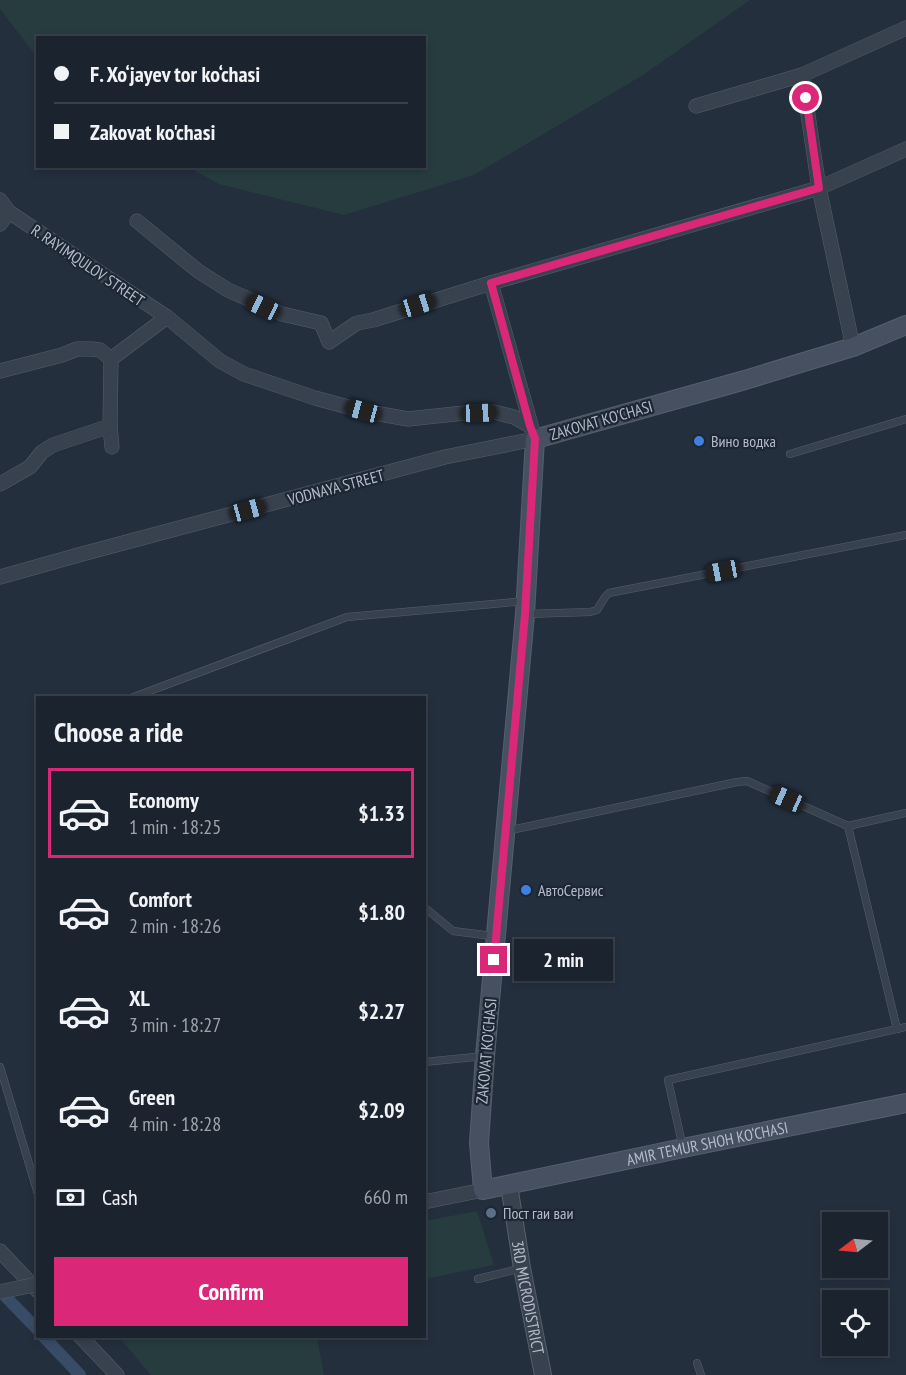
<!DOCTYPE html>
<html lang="en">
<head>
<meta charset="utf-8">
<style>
	:root { --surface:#1b232e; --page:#282f3a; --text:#f1f3f6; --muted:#a0a4aa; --line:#39404a; --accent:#db2777 }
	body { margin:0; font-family:"PT Sans Narrow",sans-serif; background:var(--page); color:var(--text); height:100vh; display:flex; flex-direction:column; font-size:22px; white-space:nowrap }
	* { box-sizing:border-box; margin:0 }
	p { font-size:20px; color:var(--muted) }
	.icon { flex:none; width:33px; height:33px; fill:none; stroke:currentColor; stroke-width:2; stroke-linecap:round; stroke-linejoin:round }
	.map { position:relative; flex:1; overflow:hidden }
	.panel { position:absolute; left:36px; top:696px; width:390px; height:642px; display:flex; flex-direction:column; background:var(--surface); border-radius:0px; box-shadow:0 3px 9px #0003,0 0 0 2px var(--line) }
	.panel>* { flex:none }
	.guide { position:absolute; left:36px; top:36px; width:390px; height:132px; border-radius:0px; box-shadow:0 3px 9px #0003,0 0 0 2px var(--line); display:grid; align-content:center; height:132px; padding:0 18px; background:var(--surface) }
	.needle { width:39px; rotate:254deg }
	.fabs { position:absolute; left:822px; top:1212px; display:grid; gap:12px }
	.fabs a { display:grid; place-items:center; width:66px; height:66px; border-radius:0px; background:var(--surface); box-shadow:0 3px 9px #0003,0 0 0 2px var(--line); font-size:30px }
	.end { position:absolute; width:27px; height:27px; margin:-14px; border:8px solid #db2777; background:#fff; box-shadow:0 0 0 3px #fff }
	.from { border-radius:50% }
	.bubble { position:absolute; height:42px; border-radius:0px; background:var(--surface); box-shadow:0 3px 9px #0003,0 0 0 2px var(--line); font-size:20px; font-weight:700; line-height:42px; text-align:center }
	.car { position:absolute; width:18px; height:36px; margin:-18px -9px; border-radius:8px; box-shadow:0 0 4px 2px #0007; background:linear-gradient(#222 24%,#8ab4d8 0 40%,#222 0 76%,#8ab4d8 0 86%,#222 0) }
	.guide b { display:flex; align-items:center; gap:21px; height:57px; font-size:22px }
	.guide b+b { border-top:2px solid var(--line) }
	.guide i { width:15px; height:15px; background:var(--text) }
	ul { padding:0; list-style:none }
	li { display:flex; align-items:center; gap:18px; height:90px; margin:0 12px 9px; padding:0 6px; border:3px solid transparent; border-radius:0px }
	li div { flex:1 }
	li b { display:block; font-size:22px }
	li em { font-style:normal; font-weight:700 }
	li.on { border-color:var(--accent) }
	li>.icon { width:54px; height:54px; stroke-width:1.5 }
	h2 { padding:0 18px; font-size:27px; line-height:72px }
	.pay { display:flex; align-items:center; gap:15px; height:66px; padding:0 18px; font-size:22px }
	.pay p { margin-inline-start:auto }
	.cta { display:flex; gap:12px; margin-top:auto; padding:12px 18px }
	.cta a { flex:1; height:69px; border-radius:0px; background:var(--accent); color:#fff; font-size:24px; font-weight:700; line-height:69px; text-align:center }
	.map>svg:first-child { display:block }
	.green { fill:#263c3f }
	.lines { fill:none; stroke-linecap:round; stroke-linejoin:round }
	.canal { stroke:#394c67; stroke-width:12 }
	.service-casing { stroke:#565f6c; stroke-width:8 }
	.minor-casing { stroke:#565f6c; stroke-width:15 }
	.tertiary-casing { stroke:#565f6c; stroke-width:18 }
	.secondary-casing { stroke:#565f6c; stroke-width:20 }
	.service { stroke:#38414e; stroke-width:7 }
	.minor { stroke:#38414e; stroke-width:14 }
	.tertiary { stroke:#38414e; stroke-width:16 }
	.secondary { stroke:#465061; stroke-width:18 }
	.minor-bridge-casing { stroke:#565f6c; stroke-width:15; stroke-linecap:butt }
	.minor-bridge { stroke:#38414e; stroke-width:14 }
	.route { stroke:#db2777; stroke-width:8 }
	.shop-dot { fill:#3f7fe0; stroke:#1d2633; stroke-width:2 }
	.service-dot { fill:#5c6f8a; stroke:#1d2633; stroke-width:2 }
	.labels { text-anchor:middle; stroke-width:4.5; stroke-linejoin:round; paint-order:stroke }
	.street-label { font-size:16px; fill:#b4bcc9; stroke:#1d2633 }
	.poi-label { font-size:16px; fill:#b4bcc9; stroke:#1d2633; text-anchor:start }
</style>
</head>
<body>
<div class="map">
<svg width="906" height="1375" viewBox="0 0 906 1375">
	<rect width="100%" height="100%" fill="#242f3e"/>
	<g class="green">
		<path d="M 0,0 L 750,0 L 643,75 L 474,175 L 344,215 L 219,184 L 188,167 L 424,166 L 424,38 L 38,38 L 37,57 L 0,9 Z"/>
		<path d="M 477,1211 L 494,1265 L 425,1279 L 425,1221 Z"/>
		<path d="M 119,1337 L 317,1337 L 324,1375 L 151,1375 Z"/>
	</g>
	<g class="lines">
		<g class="canal">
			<path d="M 0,1291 L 38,1330"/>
			<path d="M 43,1336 L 80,1375"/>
		</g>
		<defs>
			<g id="service">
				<path d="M 790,454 L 906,419"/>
				<path d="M 527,614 L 590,612 L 597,610 L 605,597 L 609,593 L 906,535"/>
				<path d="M 131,698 L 347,617 L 526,601"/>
				<path d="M 848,826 L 897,1029"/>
				<path d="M 506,831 L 737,782 L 747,781 L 848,826 L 906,813"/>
				<path d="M 424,907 L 453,931 L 493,936"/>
				<path d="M 424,1062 L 485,1056"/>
				<path d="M 0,1067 L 38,1194"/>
				<path d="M 683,1148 L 668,1080 L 906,1027"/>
				<path d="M 478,1279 L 522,1268"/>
				<path d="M 697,1363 L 701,1375"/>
			</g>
			<g id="minor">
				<path d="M 802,75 L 819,188 L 853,347"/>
				<path d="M 696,106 L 802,75 L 906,28"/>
				<path d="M 0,200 L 9,212 L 167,317 L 220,361 L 244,374 L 315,398 L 363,411 L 408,419 L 464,413 L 494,412 L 514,417 L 530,426"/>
				<path d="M 137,221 L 198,271 L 228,290 L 282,314 L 321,323 L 329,342 L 357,323 L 373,320 L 491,283 L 819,188 L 906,149"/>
				<path d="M 0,224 L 9,212"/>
				<path d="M 111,359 L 110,426 L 112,447"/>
				<path d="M 0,371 L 62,355 L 77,349 L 92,349 L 100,350 L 111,359 L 167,317"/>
				<path d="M 0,484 L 30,467 L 42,452 L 53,445 L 110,426"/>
				<path d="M 0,577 L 82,554 L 445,457 L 535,439 L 491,283"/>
				<path d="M 424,1202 L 483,1190"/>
				<path d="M 0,1251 L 38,1291"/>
				<path d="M 80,1336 L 117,1375"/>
			</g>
			<g id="tertiary">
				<path id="s1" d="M 509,1185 L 522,1268 L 543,1375"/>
			</g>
			<g id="secondary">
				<path id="s2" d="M 906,325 L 853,347 L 745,380 L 535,439 L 525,614 L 485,1056 L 479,1143 L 483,1190 L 683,1148 L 906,1103"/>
			</g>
		</defs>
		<use href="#service" class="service-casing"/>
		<use href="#minor" class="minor-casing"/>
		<use href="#tertiary" class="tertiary-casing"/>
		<use href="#secondary" class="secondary-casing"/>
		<use href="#service" class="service"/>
		<use href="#minor" class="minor"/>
		<use href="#tertiary" class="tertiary"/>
		<use href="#secondary" class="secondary"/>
		<defs>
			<path id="minor-bridge" d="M 0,1292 L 38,1284"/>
		</defs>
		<use href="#minor-bridge" class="minor-bridge-casing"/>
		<use href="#minor-bridge" class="minor-bridge"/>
	</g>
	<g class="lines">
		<path class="route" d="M 494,960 L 525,614 L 535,439 L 530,426 L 491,283 L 819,188 L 806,98"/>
	</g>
	<g class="shop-dot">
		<circle cx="699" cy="441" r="6"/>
		<circle cx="526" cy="890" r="6"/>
	</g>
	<circle class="service-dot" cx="491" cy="1213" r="6"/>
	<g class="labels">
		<g class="street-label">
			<text transform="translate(88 265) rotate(34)" y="6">R. RAYIMQULOV STREET</text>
			<text transform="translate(601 420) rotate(-16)" y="6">ZAKOVAT KO'CHASI</text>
			<text transform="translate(336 487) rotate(-15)" y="6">VODNAYA STREET</text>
			<text transform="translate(486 1051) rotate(-85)" y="6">ZAKOVAT KO'CHASI</text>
			<text dy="6" stroke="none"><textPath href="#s2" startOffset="1371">AMIR TEMUR SHOH KO‘CHASI</textPath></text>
			<text dy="6" stroke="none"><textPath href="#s1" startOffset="114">3RD MICRODISTRICT</textPath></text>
		</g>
		<g class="poi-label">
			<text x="711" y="447">Вино водка</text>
			<text x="538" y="896">АвтоСервис</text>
			<text x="503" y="1219">Пост гаи ваи</text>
		</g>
	</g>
</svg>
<div class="fabs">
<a><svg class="needle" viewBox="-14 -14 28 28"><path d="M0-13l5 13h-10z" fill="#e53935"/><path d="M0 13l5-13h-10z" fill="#a0a4aa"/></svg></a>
<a><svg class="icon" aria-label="locate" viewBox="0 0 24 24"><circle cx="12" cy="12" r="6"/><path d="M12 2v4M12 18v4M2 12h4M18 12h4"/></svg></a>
</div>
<i class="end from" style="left:806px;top:98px"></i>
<i class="end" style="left:494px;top:960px"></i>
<div class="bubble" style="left:514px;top:939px;width:99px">2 min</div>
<i class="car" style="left:418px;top:305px;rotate:73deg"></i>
<i class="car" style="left:263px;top:307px;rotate:295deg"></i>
<i class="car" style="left:363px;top:411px;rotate:285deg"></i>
<i class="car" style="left:479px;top:413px;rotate:88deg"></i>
<i class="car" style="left:248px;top:510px;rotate:75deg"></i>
<i class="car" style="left:723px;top:571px;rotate:259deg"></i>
<i class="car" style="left:787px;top:799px;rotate:294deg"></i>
<div class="guide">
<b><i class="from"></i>F. Xo‘jayev tor ko‘chasi</b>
<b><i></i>Zakovat ko'chasi</b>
</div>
<section class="panel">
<h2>Choose a ride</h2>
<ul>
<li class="on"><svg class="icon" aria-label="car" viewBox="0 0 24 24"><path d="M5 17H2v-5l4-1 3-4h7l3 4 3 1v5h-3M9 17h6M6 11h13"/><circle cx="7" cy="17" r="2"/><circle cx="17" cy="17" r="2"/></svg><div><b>Economy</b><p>1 min · 18:25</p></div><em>$1.33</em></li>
<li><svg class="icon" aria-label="car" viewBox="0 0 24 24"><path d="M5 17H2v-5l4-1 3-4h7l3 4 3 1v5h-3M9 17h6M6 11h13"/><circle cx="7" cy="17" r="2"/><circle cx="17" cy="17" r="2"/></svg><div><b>Comfort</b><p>2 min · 18:26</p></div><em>$1.80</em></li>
<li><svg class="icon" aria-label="car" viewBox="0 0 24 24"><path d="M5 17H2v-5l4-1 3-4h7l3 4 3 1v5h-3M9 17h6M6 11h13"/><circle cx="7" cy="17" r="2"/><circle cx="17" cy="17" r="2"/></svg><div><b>XL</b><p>3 min · 18:27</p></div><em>$2.27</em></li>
<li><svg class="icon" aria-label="car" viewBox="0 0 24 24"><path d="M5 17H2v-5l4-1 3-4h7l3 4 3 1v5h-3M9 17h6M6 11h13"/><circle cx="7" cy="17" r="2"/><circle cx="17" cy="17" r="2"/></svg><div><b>Green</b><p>4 min · 18:28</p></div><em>$2.09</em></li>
</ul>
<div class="pay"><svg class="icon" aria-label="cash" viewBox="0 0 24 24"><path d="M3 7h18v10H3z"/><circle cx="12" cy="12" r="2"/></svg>Cash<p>660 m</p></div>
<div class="cta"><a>Confirm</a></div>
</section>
</div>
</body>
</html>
